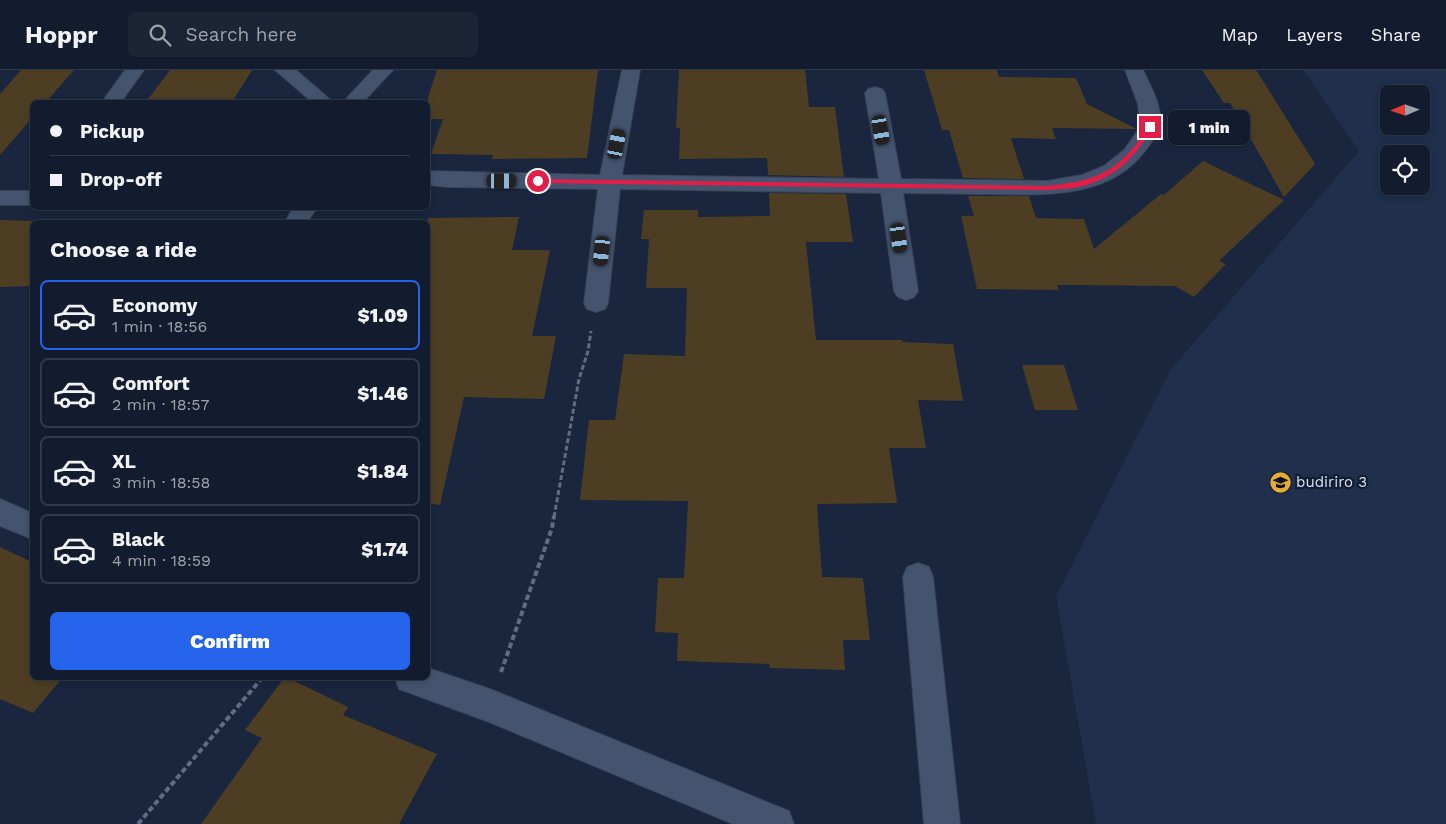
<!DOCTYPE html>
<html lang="en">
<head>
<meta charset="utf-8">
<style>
	:root { --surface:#131c2e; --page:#1c2536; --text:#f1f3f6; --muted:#9da1aa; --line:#323a4a; --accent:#2563eb }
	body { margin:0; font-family:"Work Sans",sans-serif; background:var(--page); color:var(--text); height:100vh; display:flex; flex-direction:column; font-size:19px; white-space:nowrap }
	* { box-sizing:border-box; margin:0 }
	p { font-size:16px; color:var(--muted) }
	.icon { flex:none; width:28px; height:28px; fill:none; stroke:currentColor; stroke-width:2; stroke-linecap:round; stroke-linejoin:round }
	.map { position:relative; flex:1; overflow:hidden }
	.drawer { position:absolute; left:30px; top:150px; width:400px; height:460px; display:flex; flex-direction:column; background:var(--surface); border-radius:8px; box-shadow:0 2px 8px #0003,0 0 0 1px var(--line) }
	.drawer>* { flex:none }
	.top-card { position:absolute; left:30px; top:30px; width:400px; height:110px; border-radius:8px; box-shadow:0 2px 8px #0003,0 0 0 1px var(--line); display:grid; align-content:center; height:110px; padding:0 20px; background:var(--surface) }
	.needle { width:32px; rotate:268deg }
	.tools { position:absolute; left:1380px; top:15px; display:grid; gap:10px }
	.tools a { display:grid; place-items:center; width:50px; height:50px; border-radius:8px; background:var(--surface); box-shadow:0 2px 8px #0003,0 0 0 1px var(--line); font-size:25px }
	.end { position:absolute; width:22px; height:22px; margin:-11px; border:6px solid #e11d48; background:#fff; box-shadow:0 0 0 2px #fff }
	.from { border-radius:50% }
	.bubble { position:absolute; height:35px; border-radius:8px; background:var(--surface); box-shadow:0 2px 8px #0003,0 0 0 1px var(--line); font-size:16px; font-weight:800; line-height:35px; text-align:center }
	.car { position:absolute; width:15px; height:30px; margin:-15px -8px; border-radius:6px; box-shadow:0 0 4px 1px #0007; background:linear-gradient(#222 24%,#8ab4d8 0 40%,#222 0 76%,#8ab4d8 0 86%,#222 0) }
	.top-card b { display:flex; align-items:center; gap:18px; height:48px; font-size:19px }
	.top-card b+b { border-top:1px solid var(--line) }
	.top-card i { width:12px; height:12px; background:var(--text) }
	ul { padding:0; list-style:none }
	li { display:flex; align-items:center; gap:15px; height:70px; margin:0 10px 8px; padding:0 10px; border:2px solid var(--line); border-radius:8px }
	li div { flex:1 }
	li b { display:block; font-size:19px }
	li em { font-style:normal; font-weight:800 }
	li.on { border-color:var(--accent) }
	li>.icon { width:45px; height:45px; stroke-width:1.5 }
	h2 { padding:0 20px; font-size:22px; line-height:60px }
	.action { display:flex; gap:10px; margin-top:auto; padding:10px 20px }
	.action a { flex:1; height:58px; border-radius:8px; background:var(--accent); color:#fff; font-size:20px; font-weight:800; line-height:58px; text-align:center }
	header { display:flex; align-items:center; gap:30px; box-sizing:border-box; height:70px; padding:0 25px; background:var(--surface); border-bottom:1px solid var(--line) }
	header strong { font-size:24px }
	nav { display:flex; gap:28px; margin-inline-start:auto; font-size:18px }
	.search { width:350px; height:45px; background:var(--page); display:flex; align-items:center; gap:12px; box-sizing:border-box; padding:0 18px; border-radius:8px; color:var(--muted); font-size:19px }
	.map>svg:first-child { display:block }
	.built { fill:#1f2f4c; fill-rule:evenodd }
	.building { fill:#4d3e23 }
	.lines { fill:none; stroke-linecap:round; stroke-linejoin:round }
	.minor-casing { stroke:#374154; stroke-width:2 }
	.path-far1 { stroke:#606c80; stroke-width:3; stroke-dasharray:5 2.5; stroke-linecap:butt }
	.path { stroke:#606c80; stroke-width:4; stroke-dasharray:5.5 3; stroke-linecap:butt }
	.minor { fill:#44546e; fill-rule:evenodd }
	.route { fill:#e11d48 }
	.labels { text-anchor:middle; stroke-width:4.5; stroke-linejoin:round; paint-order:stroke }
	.poi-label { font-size:15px; fill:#d8e1f0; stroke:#101d33; text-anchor:start }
</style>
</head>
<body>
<header>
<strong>Hoppr</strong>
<div class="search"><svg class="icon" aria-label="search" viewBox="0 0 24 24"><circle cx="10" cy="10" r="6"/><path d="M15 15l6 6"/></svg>Search here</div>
<nav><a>Map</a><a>Layers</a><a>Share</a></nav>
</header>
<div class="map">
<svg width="1446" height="754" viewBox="0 0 1446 754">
	<rect width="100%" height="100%" fill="#19263d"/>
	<path class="built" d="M 1303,0 L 1446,0 L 1446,754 L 1096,754 L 1056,526 L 1171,299 L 1359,81 ZM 1389,24 L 1421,24 L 1421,56 L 1389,56 ZM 1389,84 L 1421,84 L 1421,116 L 1389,116 Z"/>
	<g class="building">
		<path d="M 21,0 L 74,0 L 46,32 L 32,32 L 32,48 L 0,85 L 0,24 Z"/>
		<path d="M 170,0 L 252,0 L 232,32 L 146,32 Z"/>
		<path d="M 437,0 L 598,0 L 587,88 L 492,89 L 493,85 L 431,84 L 443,49 L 428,49 L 428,27 Z"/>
		<path d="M 679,0 L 805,0 L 809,37 L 835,37 L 844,107 L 768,105 L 767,88 L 679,89 L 680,58 L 676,58 Z"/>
		<path d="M 924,0 L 997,0 L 999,7 L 1076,8 L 1087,34 L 1137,59 L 1052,58 L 1056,69 L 1011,68 L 1024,109 L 963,108 L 949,60 L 942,60 Z"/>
		<path d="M 1202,0 L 1256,0 L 1315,94 L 1284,127 L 1230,33 L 1224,33 Z"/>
		<path d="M 1203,91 L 1284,130 L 1219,191 L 1226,194 L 1194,227 L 1175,216 L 1057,215 L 1059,220 L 977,219 L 961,146 L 974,146 L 968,126 L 1029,126 L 1036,148 L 1084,149 L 1094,179 L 1161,124 L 1164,125 Z"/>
		<path d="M 769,123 L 846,124 L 853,172 L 806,172 L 816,270 L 902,270 L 902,272 L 953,274 L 963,331 L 918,330 L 926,378 L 889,378 L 897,433 L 817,434 L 822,507 L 863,508 L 870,570 L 843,570 L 845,600 L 770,598 L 769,594 L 677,591 L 678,563 L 655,562 L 658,508 L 684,508 L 688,431 L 580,430 L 589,350 L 615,350 L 624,284 L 685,286 L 687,218 L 646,218 L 649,169 L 641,169 L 644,140 L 698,140 L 698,147 L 770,146 Z"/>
		<path d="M 519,147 L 512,180 L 550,180 L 532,266 L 556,266 L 544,329 L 464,327 L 440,435 L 428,433 L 428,148 Z"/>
		<path d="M 0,150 L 32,151 L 32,216 L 0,217 Z"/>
		<path d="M 1022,295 L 1064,295 L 1078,340 L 1035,340 Z"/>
		<path d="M 0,477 L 32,492 L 32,608 L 62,608 L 33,643 L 0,629 Z"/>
		<path d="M 284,608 L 288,608 L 348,637 L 343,645 L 437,684 L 399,754 L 201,754 L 262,668 L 245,660 Z"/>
	</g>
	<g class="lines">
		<defs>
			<g id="minor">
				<path d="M 125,0 L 144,0 L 121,32 L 102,32 Z"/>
				<path d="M 275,0 L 296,0 L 333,32 L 312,32 Z"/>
				<path d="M 373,0 L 393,0 L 363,32 L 343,32 Z"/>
				<path d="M 622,0 L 640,0 L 622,105 L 879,109 L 865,23 L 868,19 L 875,17 L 882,19 L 885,23 L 901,109 L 1047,111 L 1082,105 L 1104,96 L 1125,79 L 1140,57 L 1138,34 L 1125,0 L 1143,0 C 1150,15 1159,30 1160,46 C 1161,59 1155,67 1148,77 C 1112,129 1047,125 991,124 C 962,124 932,123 903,123 L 918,221 L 914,227 L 906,230 L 898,227 L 894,221 L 881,123 L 620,119 L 608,233 L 605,239 L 596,242 L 587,239 L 584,233 L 598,119 L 448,117 L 428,115 L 428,101 L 600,105 Z"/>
				<rect x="0" y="121" width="32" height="14"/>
				<path d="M 293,138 L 317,138 L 307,152 L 285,152 Z"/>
				<path d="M 0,429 L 32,443 L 32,469 L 0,456 Z"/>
				<path d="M 918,493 L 929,497 L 933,507 L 960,754 L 924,754 L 903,507 L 907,497 Z"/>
				<path d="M 428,598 L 490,619 L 789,741 L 794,754 L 733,754 L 489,652 L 399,619 L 395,608 L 428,608 Z"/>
			</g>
		</defs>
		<use href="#minor" class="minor-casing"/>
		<path class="path-far1" d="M 554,447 L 579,309 L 588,281 L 591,261"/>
		<g class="path">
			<path d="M 501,602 L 552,458 L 554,446"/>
			<path d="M 138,754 L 262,608"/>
		</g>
		<use href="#minor" class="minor"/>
	</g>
	<path class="route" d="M 1150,55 L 1153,57 C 1136,85 1120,104 1087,115 C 1075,119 1060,119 1047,120 L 538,113 L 535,111 L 538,109 L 1047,116 C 1086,111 1108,108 1134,77 C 1140,70 1143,59 1150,55 Z"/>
	<defs>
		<symbol id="school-disc" viewBox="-11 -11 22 22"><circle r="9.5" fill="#e5ad35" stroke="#101d33"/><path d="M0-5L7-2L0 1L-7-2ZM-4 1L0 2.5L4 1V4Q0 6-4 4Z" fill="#111"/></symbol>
	</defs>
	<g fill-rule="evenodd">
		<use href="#school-disc" x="1268" y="400" width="25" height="25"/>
	</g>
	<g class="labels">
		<g class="poi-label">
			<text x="1296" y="417">budiriro 3</text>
		</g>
	</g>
</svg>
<div class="tools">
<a><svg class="needle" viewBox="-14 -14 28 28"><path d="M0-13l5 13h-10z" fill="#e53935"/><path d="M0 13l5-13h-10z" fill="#9da1aa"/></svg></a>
<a><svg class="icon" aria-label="locate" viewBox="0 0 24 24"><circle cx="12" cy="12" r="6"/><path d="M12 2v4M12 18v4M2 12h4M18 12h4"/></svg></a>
</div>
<i class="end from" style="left:538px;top:111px"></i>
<i class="end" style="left:1150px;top:57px"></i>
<div class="bubble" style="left:1168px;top:40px;width:82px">1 min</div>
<i class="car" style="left:881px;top:60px;rotate:170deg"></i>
<i class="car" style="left:617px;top:74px;rotate:11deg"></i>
<i class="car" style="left:502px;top:111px;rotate:90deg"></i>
<i class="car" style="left:899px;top:168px;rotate:172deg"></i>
<i class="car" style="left:602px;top:181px;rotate:186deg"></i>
<div class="top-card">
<b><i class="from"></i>Pickup</b>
<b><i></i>Drop-off</b>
</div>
<section class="drawer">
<h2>Choose a ride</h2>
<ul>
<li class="on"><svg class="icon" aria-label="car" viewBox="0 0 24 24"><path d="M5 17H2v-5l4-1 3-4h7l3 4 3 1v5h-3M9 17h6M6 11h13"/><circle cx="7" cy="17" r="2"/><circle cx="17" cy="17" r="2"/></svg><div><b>Economy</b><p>1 min · 18:56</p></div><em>$1.09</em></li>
<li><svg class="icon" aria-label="car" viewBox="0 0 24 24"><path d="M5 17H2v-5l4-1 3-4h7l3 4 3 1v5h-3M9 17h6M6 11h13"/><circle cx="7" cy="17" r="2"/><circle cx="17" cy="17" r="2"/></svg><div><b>Comfort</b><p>2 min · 18:57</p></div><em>$1.46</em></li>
<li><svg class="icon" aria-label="car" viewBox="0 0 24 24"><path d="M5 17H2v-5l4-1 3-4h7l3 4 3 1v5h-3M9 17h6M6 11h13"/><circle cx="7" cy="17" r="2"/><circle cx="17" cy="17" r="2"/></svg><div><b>XL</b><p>3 min · 18:58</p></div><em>$1.84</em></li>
<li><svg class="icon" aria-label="car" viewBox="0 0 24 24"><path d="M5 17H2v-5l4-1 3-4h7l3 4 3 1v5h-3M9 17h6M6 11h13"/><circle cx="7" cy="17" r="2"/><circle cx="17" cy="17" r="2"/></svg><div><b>Black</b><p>4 min · 18:59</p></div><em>$1.74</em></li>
</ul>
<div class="action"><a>Confirm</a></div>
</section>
</div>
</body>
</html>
